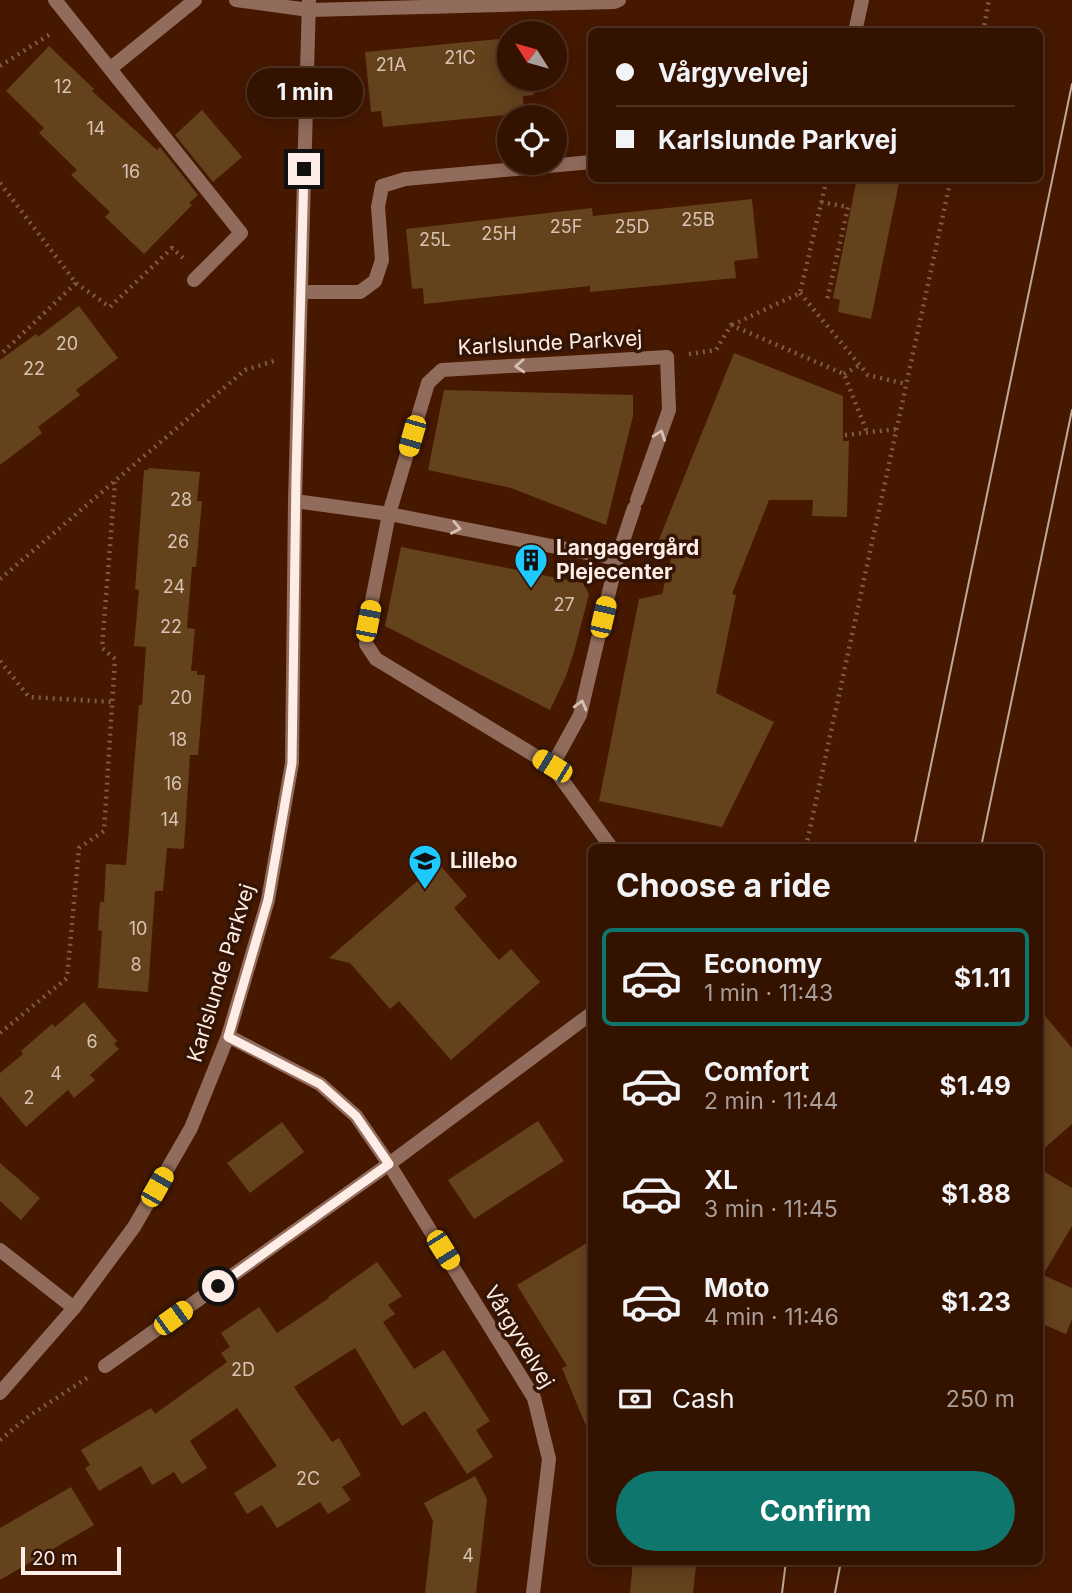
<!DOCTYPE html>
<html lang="en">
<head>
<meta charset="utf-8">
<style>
	:root { --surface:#341200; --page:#3f200f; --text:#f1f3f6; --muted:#a99e99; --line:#4e3222; --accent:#0f766e }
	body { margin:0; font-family:Inter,sans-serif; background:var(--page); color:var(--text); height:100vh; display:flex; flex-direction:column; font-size:26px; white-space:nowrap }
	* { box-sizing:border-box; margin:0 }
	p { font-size:23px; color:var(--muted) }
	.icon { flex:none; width:38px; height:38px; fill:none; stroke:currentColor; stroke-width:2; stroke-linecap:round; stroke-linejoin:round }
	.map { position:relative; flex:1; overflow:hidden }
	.sheet { position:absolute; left:588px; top:844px; width:455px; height:721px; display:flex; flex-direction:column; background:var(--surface); border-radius:10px; box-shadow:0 4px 18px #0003,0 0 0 2px var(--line) }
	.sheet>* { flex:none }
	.hud { position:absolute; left:588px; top:28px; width:455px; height:154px; border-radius:10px; box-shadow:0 4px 18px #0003,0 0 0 2px var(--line); display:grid; align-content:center; height:154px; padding:0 28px; background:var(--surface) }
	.needle { width:46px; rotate:307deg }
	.tools { position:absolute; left:497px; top:21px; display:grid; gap:14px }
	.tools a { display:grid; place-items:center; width:70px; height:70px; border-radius:50%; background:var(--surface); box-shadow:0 4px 18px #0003,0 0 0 2px var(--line); font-size:35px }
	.scale { position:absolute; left:21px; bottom:18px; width:100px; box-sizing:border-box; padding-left:7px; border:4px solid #fdede6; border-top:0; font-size:19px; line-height:24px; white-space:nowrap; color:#fdede6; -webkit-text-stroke:5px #341404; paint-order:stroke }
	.end { position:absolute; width:32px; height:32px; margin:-16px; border:9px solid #fdede6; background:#111; box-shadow:0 0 0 4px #111 }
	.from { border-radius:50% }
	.bubble { position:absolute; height:49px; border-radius:24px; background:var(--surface); box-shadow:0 4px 18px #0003,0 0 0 2px var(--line); font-size:23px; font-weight:700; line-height:49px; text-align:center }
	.car { position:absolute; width:21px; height:42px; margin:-21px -10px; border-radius:9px; box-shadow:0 0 5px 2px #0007; background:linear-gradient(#f5c518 24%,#345 0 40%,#f5c518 0 76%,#345 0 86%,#f5c518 0) }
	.hud b { display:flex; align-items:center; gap:24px; height:66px; font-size:26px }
	.hud b+b { border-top:2px solid var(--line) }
	.hud i { width:18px; height:18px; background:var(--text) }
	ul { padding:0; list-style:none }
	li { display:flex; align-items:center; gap:21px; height:98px; margin:0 14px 10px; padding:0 14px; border:4px solid transparent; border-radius:10px }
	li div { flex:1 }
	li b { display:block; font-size:26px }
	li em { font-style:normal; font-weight:700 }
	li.active { border-color:var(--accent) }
	li>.icon { width:63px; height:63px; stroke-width:1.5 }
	h2 { padding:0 28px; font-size:32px; line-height:84px }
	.pay { display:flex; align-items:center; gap:18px; height:77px; padding:0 28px; font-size:26px }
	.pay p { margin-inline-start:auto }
	.action { display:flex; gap:14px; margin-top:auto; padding:14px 28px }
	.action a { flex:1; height:80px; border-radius:42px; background:var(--accent); color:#fff; font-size:28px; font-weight:700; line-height:80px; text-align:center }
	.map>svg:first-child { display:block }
	.building { fill:#64421c }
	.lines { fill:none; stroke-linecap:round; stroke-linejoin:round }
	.path { stroke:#805b49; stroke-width:4.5; stroke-dasharray:2 5; stroke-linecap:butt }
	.service { stroke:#916c5c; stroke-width:14 }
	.minor { stroke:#916c5c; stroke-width:14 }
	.tertiary { stroke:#916c5c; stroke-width:14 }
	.tram { stroke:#c1a89b; stroke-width:2 }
	.oneway { stroke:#d7c0b6 }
	.route { stroke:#fdede6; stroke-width:9 }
	.labels { text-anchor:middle; stroke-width:7; stroke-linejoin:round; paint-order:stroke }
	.number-label { font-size:18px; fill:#d7c2b4 }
	.street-label { font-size:21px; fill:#fdede6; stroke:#341404 }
	.poi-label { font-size:21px; font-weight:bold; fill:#fdede6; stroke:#341404; text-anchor:start }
</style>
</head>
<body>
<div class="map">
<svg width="1072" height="1593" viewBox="0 0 1072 1593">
	<rect width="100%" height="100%" fill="#461800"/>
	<g class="building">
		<path d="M 509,38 L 509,79 L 532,79 L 534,95 L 523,96 L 524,113 L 383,127 L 381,111 L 371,112 L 365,52 Z"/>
		<path d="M 49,46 L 94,89 L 92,91 L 157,150 L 160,147 L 198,195 L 189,203 L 192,205 L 144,254 L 105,217 L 110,212 L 71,175 L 77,170 L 39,133 L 44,128 L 6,91 Z"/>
		<path d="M 202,110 L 242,157 L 213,182 L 175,135 Z"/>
		<path d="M 857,178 L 900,178 L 871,319 L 838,312 L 840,300 L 833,298 Z"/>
		<path d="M 752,199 L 758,258 L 734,261 L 736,278 L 590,292 L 590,286 L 424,304 L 423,288 L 412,289 L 406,229 L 592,208 L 593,216 Z"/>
		<path d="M 79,306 L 118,358 L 76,390 L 80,395 L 38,427 L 42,433 L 0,465 L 0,360 L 36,334 L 38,337 Z"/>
		<path d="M 734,353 L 843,396 L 843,441 L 849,441 L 847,517 L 812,516 L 813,500 L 769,500 L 732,594 L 736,595 L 716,693 L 774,722 L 722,827 L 599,801 L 639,599 L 662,594 L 672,555 L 658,542 Z"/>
		<path d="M 444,390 L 633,395 L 633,416 L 606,525 L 511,488 L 428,470 Z"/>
		<path d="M 149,468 L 200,472 L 197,501 L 202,501 L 196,567 L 192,567 L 187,628 L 195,629 L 191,671 L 197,671 L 197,675 L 205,675 L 198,755 L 190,755 L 184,847 L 182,849 L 167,848 L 163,891 L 155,891 L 148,992 L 98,988 L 102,931 L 98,930 L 100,902 L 104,902 L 106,864 L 126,865 L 139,705 L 142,705 L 146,647 L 134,646 L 139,590 L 135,589 L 144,470 L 148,470 Z"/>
		<path d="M 401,547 L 583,583 L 589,594 L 574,652 L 566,676 L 550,710 L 385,626 Z"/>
		<path d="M 438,863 L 467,896 L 454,908 L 499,960 L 511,949 L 540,982 L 451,1060 L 399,1001 L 390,1009 L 350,963 L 329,958 Z"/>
		<path d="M 84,1002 L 117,1041 L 114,1044 L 119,1049 L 90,1075 L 95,1080 L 74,1098 L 68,1090 L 26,1127 L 0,1096 L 0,1073 L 23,1054 L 21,1051 L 52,1024 L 55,1027 Z"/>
		<path d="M 1040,1010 L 1072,1048 L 1072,1124 L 1040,1152 Z"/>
		<path d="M 538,1121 L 564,1161 L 474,1219 L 448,1180 Z"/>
		<path d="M 282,1122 L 304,1152 L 250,1193 L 227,1163 Z"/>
		<path d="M 0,1163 L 40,1198 L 21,1220 L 0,1201 Z"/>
		<path d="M 1040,1169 L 1072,1188 L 1072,1226 L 1043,1275 L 1072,1288 L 1072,1319 L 1066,1334 L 1040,1323 Z"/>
		<path d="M 592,1240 L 592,1438 L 591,1438 L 562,1368 L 567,1366 L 517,1285 Z"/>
		<path d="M 377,1262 L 402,1296 L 388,1305 L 395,1314 L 383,1322 L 414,1369 L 444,1350 L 490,1421 L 476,1430 L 493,1457 L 467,1474 L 425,1411 L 402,1426 L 355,1348 L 294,1387 L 332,1442 L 339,1438 L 361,1475 L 342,1487 L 351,1500 L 328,1514 L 320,1502 L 277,1528 L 262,1505 L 247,1514 L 234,1493 L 277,1466 L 237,1408 L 190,1441 L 207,1468 L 182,1484 L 174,1472 L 152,1485 L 141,1466 L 99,1491 L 85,1468 L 90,1465 L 81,1450 L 151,1408 L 155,1414 L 227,1362 L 221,1353 L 230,1347 L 221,1333 L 259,1307 L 277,1333 L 329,1298 L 328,1297 Z"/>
		<path d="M 475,1476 L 487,1499 L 476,1593 L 425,1593 L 433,1521 L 424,1503 Z"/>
		<path d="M 71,1487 L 94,1525 L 0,1580 L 0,1528 Z"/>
		<path d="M 633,1561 L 657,1561 L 696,1566 L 693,1593 L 630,1593 Z"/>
	</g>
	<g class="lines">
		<g class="path">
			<path d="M 983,32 L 989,0"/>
			<path d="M 0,66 L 52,33"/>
			<path d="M 0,183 L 76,283 L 0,355"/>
			<path d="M 821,202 L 848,207 L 827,300"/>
			<path d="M 76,283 L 110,307 L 172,248 L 183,258"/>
			<path d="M 800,293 L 868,375 L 906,384"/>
			<path d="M 732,325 L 800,293 L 827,178"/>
			<path d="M 689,354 L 716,350 L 731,325 L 844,374 L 867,432"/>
			<path d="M 844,374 L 860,365"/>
			<path d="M 845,435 L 897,429"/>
			<path d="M 0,579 L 245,370 L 277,360"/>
			<path d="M 0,661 L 29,697 L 112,702"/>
			<path d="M 806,847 L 951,178"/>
			<path d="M 0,1033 L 67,978 L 79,848 L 104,831 L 115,659 L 102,648 L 115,482"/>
			<path d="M 0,1440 L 29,1416 L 87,1378"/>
		</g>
		<path class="service" d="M 309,10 L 614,2 L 619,0"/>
		<g class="minor">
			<path d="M 55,0 L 241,233 L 194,280"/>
			<path d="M 236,0 L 309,10"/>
			<path d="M 855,32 L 862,0"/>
			<path d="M 111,68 L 195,0"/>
			<path d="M 302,292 L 360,292 L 375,281 L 382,260 L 378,207 L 382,186 L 405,179 L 592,162"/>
			<path d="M 295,501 L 389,514 L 617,559"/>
			<path d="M 603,617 L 617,559 L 634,508"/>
			<path d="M 552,766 L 580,715 L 601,626"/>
			<path d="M 611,847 L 552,766 L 376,659 L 366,644 L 368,621 L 389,514 L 428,383 L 442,370 L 667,357 L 669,410 L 637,500"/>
			<path d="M 228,1036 L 320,1084 L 356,1116 L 389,1164 L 534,1398 L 549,1459 L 533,1593"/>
			<path d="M 0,1250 L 74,1308"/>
			<path d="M 105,1366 L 389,1164 L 592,1013"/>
		</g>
		<path class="tertiary" d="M 0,1393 L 74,1308 L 134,1227 L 191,1128 L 228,1036 L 268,900 L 292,763 L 295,501 L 309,0"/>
		<g class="tram">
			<path d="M 914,847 L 1072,84"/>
			<path d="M 981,847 L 1072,410"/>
			<path d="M 782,1593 L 786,1561"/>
			<path d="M 835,1593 L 841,1561"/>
		</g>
	</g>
	<defs><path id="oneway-chevron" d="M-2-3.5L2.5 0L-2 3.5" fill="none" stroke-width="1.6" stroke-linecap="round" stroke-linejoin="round" transform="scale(1.75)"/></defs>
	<g class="oneway">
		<use href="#oneway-chevron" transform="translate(520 366) rotate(177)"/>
		<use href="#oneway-chevron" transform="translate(660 435) rotate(-71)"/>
		<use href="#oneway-chevron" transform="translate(456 528) rotate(11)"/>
		<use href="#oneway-chevron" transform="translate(581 705) rotate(-75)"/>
	</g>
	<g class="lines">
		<path class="route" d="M 218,1286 L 389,1164 L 356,1116 L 320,1084 L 228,1037 L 268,900 L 292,763 L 296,477 L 304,169"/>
	</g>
	<defs>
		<symbol id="building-pin" viewBox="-11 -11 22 30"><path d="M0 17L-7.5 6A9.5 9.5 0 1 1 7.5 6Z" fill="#1dc9fd" stroke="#341404"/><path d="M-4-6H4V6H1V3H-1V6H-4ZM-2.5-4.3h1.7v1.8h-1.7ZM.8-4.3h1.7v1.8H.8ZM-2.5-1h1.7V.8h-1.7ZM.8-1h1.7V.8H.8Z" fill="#111"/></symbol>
		<symbol id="school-pin" viewBox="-11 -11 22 30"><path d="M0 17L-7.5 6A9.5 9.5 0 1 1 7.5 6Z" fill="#1dc9fd" stroke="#341404"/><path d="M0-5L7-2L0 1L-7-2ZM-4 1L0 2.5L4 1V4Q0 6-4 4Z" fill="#111"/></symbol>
	</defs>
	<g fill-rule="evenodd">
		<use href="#building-pin" x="512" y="541" width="38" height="52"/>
		<use href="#school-pin" x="406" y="842" width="38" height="52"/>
	</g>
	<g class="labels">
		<g class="number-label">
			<text x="460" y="64">21C</text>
			<text x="391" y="71">21A</text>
			<text x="63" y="93">12</text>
			<text x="96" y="135">14</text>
			<text x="131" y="178">16</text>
			<text x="698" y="226">25B</text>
			<text x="566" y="233">25F</text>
			<text x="632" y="233">25D</text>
			<text x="499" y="240">25H</text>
			<text x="435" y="246">25L</text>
			<text x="67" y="350">20</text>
			<text x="34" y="375">22</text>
			<text x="181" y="506">28</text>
			<text x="178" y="548">26</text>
			<text x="174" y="593">24</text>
			<text x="564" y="611">27</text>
			<text x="171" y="633">22</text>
			<text x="181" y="704">20</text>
			<text x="178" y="746">18</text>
			<text x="173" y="790">16</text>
			<text x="170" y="826">14</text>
			<text x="138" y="935">10</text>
			<text x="136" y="971">8</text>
			<text x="92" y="1048">6</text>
			<text x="56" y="1080">4</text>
			<text x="29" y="1104">2</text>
			<text x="243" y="1376">2D</text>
			<text x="308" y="1485">2C</text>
			<text x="468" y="1562">4</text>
		</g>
		<g class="street-label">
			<text transform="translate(550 343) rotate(-3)" y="7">Karlslunde Parkvej</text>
			<text transform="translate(221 973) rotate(-73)" y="7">Karlslunde Parkvej</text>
			<text transform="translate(519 1337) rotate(59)" y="7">Vårgyvelvej</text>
		</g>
		<g class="poi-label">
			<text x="556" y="555">Langagergård<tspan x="556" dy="24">Plejecenter</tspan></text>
			<text x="450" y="868">Lillebo</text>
		</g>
	</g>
</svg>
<div class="tools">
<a><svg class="needle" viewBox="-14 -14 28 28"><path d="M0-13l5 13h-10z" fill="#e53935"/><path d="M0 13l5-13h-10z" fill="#a99e99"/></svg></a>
<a><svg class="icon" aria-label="locate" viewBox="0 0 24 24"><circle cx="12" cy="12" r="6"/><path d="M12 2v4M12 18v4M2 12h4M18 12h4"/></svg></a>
</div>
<div class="scale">20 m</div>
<i class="end from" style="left:218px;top:1286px"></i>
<i class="end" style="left:304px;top:169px"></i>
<div class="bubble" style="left:247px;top:68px;width:116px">1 min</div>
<i class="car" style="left:412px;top:436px;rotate:196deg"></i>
<i class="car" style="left:603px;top:617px;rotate:13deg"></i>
<i class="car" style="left:368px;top:621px;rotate:11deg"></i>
<i class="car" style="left:552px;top:766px;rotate:301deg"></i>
<i class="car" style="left:157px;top:1187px;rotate:30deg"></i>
<i class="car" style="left:443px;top:1250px;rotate:148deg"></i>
<i class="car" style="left:173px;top:1318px;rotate:54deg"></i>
<div class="hud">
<b><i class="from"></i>Vårgyvelvej</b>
<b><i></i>Karlslunde Parkvej</b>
</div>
<section class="sheet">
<h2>Choose a ride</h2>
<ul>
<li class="active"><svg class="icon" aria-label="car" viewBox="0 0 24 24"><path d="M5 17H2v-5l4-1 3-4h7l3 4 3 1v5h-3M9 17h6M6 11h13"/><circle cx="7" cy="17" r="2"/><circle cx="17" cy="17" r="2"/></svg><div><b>Economy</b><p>1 min · 11:43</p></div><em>$1.11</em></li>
<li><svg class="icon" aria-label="car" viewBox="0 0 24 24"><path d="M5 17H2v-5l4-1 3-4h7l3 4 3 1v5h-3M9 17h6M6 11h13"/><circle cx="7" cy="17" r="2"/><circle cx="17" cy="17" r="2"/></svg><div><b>Comfort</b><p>2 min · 11:44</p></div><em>$1.49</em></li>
<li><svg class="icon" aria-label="car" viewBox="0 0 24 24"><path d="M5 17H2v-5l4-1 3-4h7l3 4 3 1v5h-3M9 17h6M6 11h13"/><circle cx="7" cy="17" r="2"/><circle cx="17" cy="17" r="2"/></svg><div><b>XL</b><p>3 min · 11:45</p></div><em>$1.88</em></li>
<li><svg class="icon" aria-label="car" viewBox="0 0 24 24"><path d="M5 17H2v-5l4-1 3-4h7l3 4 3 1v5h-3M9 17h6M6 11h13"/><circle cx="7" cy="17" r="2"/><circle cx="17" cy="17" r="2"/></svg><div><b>Moto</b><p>4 min · 11:46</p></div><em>$1.23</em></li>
</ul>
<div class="pay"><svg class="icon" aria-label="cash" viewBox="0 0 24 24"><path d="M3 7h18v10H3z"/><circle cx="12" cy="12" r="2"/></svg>Cash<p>250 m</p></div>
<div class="action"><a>Confirm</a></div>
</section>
</div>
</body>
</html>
